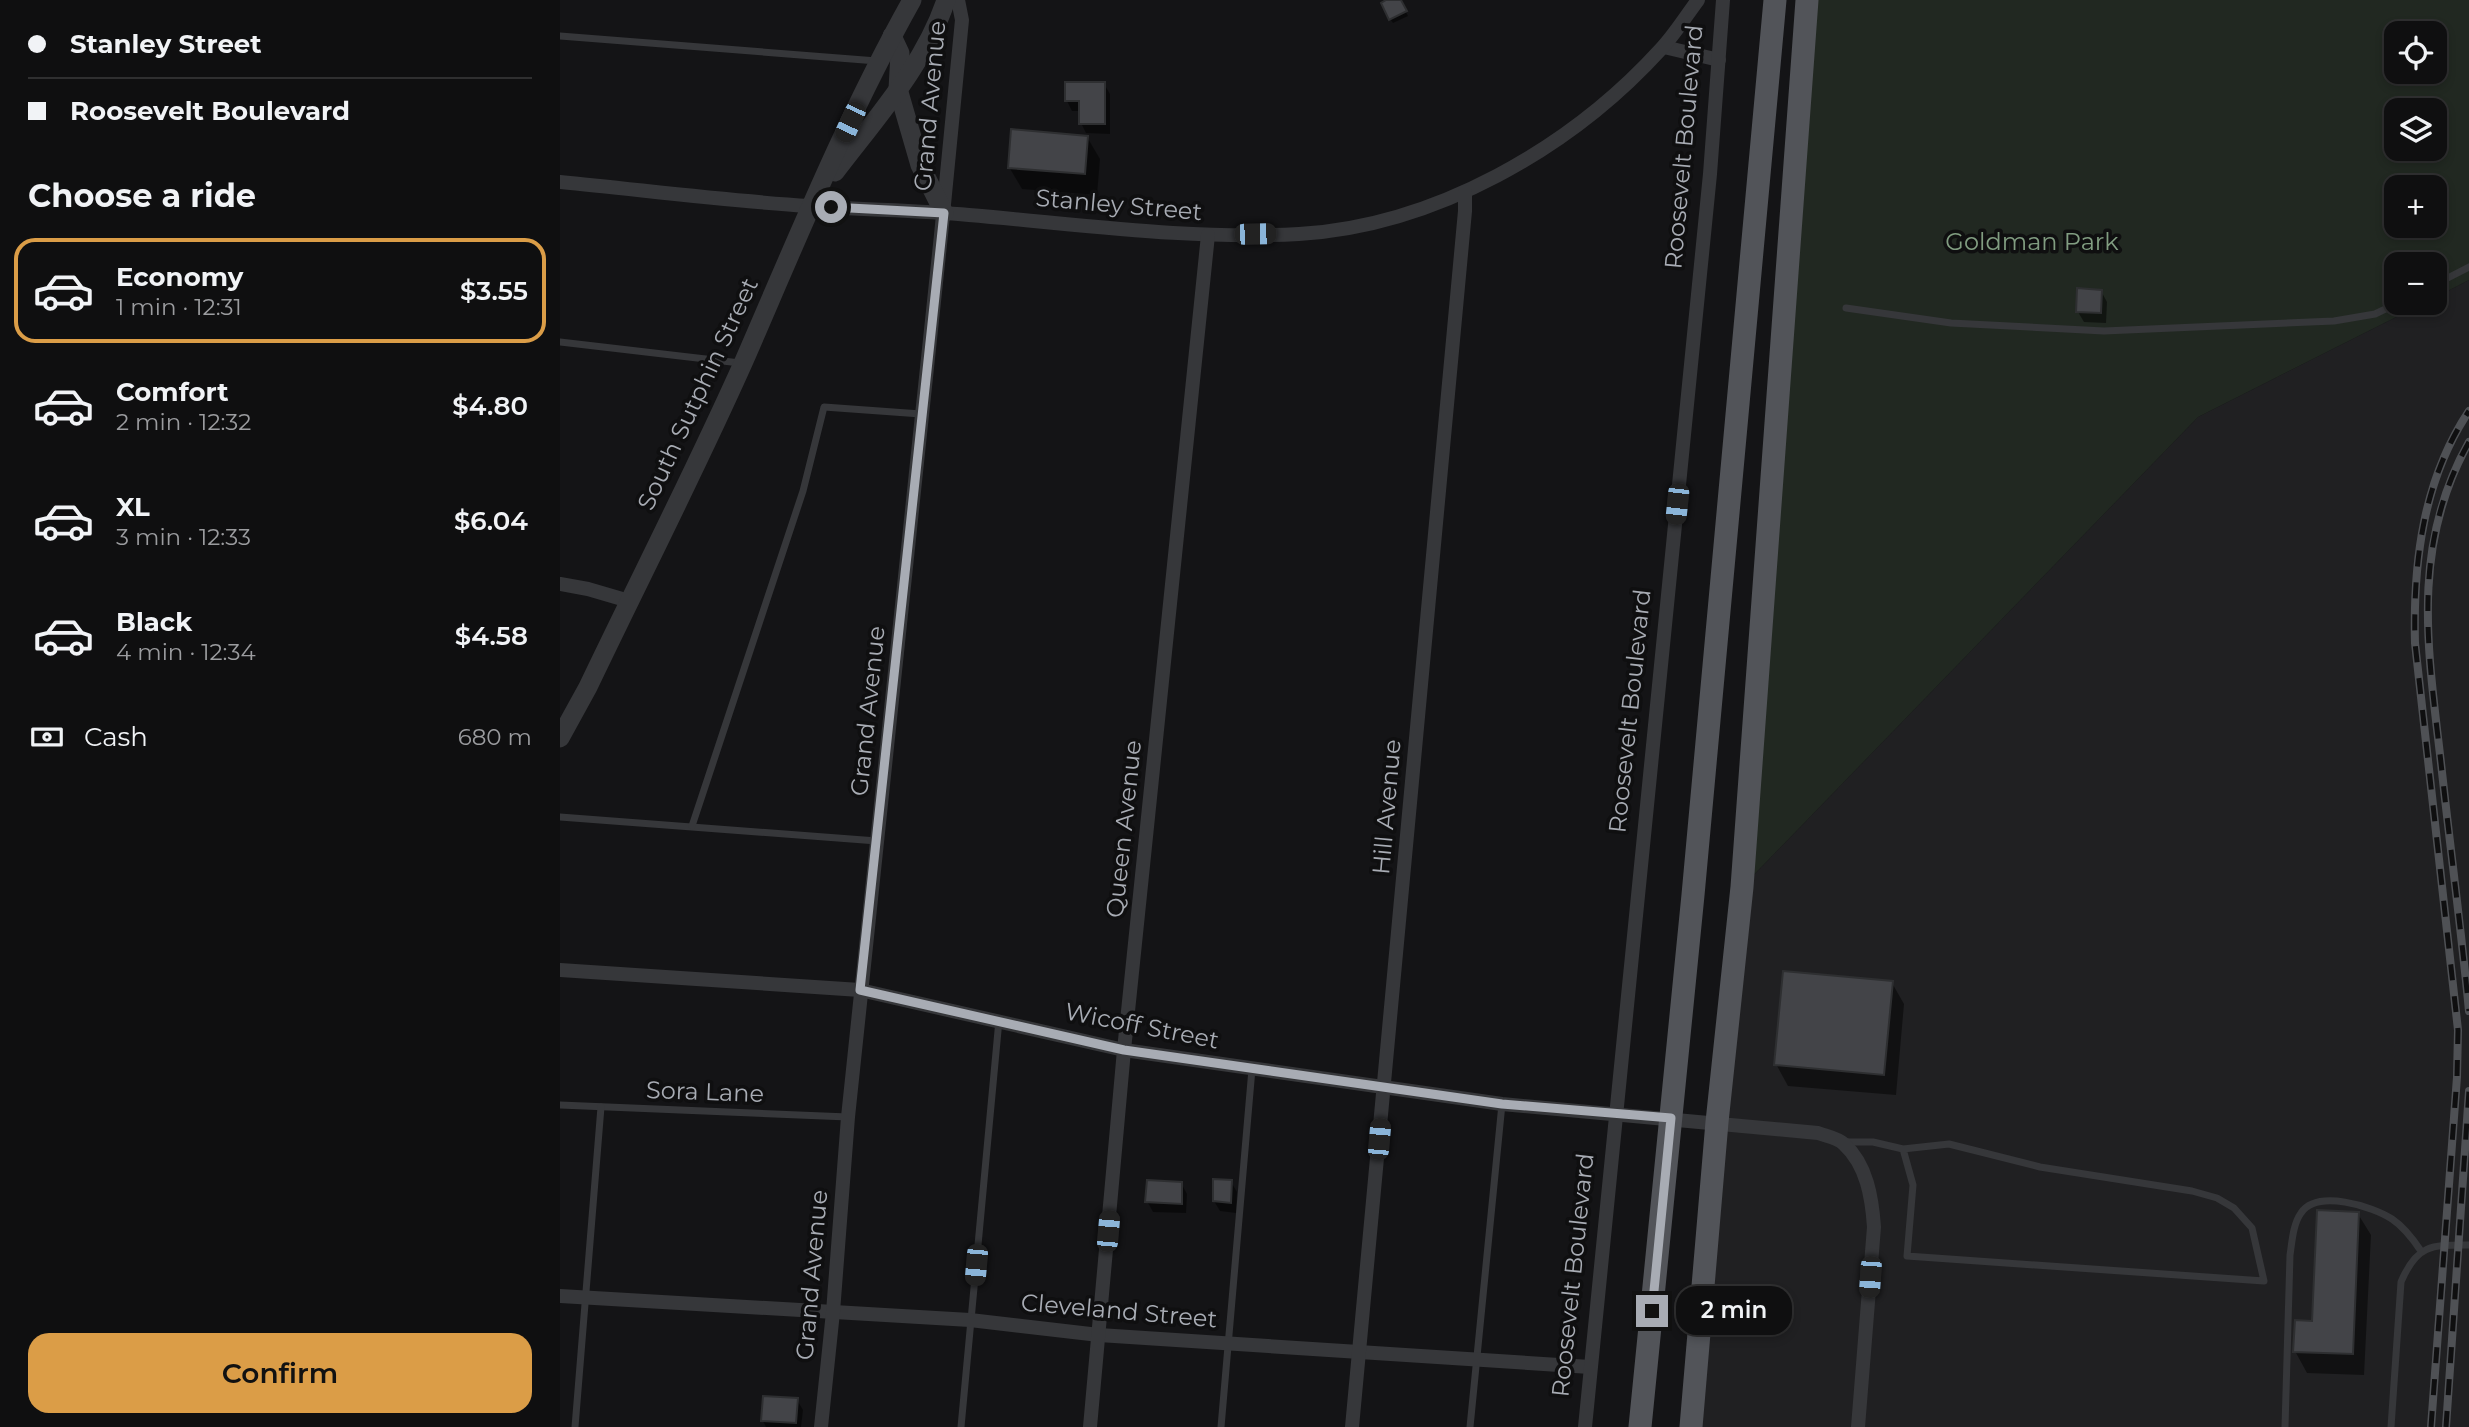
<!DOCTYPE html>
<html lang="en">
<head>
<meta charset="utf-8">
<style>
	:root { --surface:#0f0f10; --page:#181819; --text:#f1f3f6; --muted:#9b9c9f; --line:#2f2f30; --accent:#db9d47 }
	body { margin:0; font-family:Montserrat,sans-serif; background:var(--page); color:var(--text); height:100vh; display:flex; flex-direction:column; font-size:26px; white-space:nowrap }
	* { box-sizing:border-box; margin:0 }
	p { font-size:23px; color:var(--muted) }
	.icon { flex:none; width:38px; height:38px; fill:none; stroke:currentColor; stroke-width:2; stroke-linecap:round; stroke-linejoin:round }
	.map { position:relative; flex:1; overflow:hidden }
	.side { display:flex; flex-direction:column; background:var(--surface); width:560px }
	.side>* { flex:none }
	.guide { display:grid; align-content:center; height:154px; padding:0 28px; background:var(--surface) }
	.controls { position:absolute; left:1824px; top:21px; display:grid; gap:14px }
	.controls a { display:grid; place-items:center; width:63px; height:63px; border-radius:14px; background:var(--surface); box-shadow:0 4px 10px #0003,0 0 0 2px var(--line); font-size:35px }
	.end { position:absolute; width:32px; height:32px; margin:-16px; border:9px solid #a8acb4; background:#111; box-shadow:0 0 0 4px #111 }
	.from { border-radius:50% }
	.bubble { position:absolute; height:49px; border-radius:21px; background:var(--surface); box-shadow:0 4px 10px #0003,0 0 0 2px var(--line); font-size:23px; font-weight:600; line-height:49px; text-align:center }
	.car { position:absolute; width:21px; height:42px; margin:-21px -10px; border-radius:9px; box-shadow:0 0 5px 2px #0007; background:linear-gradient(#222 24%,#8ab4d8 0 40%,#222 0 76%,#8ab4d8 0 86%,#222 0) }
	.guide b { display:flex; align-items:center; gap:24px; height:66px; font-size:26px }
	.guide b+b { border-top:2px solid var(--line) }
	.guide i { width:18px; height:18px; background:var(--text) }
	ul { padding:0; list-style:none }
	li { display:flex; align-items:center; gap:21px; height:105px; margin:0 14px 10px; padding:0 14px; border:4px solid transparent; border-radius:21px }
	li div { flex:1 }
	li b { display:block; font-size:26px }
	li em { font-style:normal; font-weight:600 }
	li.active { border-color:var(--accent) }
	li>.icon { width:63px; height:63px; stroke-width:1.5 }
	h2 { padding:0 28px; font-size:32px; line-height:84px }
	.pay { display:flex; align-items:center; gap:18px; height:77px; padding:0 28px; font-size:26px }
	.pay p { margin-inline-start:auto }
	.primary-button { display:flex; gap:14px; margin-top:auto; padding:14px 28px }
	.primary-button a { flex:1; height:80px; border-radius:21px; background:var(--accent); color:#111; font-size:28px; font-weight:600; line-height:80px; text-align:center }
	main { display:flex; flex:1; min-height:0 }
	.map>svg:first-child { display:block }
	.built { fill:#202022 }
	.green { fill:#212821; fill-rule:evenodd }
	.shadow { fill:#0007 }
	.building { fill:#434448; stroke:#2e2f31; stroke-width:2 }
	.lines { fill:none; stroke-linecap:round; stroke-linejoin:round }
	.service { stroke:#36373a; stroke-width:7 }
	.minor { stroke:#36373a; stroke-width:14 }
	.tertiary { stroke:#36373a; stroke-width:19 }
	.primary { stroke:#525459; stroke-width:23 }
	.rail-casing { stroke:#4f5155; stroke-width:8 }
	.rail { stroke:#0f0f10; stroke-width:5; stroke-dasharray:16; stroke-linecap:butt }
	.route { stroke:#a8acb4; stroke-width:9 }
	.labels { text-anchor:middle; stroke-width:7; stroke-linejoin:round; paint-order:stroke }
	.street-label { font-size:24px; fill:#a8acb4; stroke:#0f0f10 }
	.park-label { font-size:24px; fill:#819d81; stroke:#0f0f10 }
</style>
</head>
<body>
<main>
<section class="side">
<div class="guide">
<b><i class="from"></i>Stanley Street</b>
<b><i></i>Roosevelt Boulevard</b>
</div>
<h2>Choose a ride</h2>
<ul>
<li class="active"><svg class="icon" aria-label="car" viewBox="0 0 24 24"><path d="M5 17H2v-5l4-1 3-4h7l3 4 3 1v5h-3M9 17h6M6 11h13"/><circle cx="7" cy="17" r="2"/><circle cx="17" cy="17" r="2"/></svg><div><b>Economy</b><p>1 min · 12:31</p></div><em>$3.55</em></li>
<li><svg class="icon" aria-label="car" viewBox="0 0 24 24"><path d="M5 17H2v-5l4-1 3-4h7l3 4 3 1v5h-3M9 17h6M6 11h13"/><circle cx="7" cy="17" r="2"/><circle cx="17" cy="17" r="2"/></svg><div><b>Comfort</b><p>2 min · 12:32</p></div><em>$4.80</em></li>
<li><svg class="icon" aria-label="car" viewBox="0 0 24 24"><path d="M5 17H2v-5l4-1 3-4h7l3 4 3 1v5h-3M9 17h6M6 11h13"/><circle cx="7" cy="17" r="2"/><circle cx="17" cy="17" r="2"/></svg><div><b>XL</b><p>3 min · 12:33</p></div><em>$6.04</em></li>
<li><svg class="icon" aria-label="car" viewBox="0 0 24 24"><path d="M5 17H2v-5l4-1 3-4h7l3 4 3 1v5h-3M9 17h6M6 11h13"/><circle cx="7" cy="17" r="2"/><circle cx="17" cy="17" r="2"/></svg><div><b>Black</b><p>4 min · 12:34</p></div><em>$4.58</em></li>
</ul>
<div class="pay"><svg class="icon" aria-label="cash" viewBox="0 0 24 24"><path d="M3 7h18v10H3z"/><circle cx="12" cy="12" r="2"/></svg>Cash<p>680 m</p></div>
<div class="primary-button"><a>Confirm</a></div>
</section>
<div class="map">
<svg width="1909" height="1427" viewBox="0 0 1909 1427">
	<rect width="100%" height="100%" fill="#141416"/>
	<path class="built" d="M 1909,280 L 1909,1427 L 1131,1427 L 1182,887 L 1638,417 L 1864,303 L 1874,303 L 1874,298 Z"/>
	<path class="green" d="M 1247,0 L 1909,0 L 1909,280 L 1874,298 L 1874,264 L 1836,264 L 1836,303 L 1864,303 L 1638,417 L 1182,887 ZM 1836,33 L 1874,33 L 1874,72 L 1836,72 ZM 1836,110 L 1874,110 L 1874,149 L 1836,149 ZM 1836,187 L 1874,187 L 1874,226 L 1836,226 Z"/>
	<g class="shadow">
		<path d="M 830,0 L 840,0 L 848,16 L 833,23 L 830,19 Z"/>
		<path d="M 544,84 L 550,94 L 550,134 L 526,133 L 521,123 L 521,111 L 512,111 L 507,101 Z"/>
		<path d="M 527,137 L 540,159 L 537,195 L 462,189 L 449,167 Z"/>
		<path d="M 1541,291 L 1547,302 L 1546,323 L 1524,322 L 1518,312 Z"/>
		<path d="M 1332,983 L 1344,1004 L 1336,1095 L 1228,1086 L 1216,1064 Z"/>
		<path d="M 671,1182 L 677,1192 L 676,1213 L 660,1211 L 654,1201 Z"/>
		<path d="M 621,1183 L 627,1194 L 626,1213 L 593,1212 L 587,1201 Z"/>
		<path d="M 1798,1214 L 1811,1235 L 1804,1375 L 1747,1373 L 1735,1351 L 1754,1323 Z"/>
		<path d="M 237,1400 L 243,1410 L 241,1427 L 206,1427 L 203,1421 Z"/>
	</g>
	<g class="building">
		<path d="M 826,0 L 841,0 L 847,11 L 829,20 L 821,3 Z"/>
		<path d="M 505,82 L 545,82 L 545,124 L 519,124 L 519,101 L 505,101 Z"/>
		<path d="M 451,129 L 528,136 L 525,174 L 448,168 Z"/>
		<path d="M 1517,288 L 1542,290 L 1541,313 L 1516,312 Z"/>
		<path d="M 1223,971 L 1333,981 L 1324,1075 L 1214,1065 Z"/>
		<path d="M 653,1179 L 672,1180 L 671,1203 L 653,1201 Z"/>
		<path d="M 587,1180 L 622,1182 L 622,1204 L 585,1202 Z"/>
		<path d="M 1757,1210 L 1799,1212 L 1793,1354 L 1733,1352 L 1735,1320 L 1752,1321 Z"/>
		<path d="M 203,1396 L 238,1398 L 236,1423 L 201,1421 Z"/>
	</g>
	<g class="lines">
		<g class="service">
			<path d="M 0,36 L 317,61"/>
			<path d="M 1874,285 L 1909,267"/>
			<path d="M 1286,308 L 1391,323 L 1544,331 L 1774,321 L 1815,314 L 1838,303"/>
			<path d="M 0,342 L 180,363"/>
			<path d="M 0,817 L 317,841"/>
			<path d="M 132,826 L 243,491 L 264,407 L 361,414"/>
			<path d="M 0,1105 L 288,1117"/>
			<path d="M 1284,1142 L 1313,1142 L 1343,1149 L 1353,1185 L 1347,1256 L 1704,1281 L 1692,1228 L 1674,1208 L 1657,1198 L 1632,1191 L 1480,1167 L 1389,1144 L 1343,1149"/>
			<path d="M 15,1427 L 41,1107"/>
			<path d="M 401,1427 L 439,1020"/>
			<path d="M 661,1427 L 692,1069"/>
			<path d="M 910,1427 L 942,1104"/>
			<path d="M 1725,1427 L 1730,1255 C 1732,1242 1733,1224 1741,1213 C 1757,1189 1812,1206 1832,1219 C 1844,1227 1853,1239 1861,1251"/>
			<path d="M 1831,1427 L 1841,1282 C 1857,1244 1872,1245 1909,1245"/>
		</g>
		<g class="minor">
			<path d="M 1104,47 L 1159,60"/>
			<path d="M 0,182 C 83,190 167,201 250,206 C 303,210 356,210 409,215 C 518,224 629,240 739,234 C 875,226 1011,148 1101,49 C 1115,34 1126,16 1138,0"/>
			<path d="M 0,584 L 28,589 L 69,601"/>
			<path d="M 0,970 L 300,990 L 564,1050 L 942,1104 L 1258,1133 C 1266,1136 1278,1138 1284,1144 C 1307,1165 1312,1198 1314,1227 L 1298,1427"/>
			<path d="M 0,1296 L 410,1320 L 539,1335 L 1030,1367"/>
			<path d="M 261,1427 L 273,1312 L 288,1117 L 381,235 L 402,20 L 398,0"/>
			<path d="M 530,1427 L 564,1050 L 648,235"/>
			<path d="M 792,1427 L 905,211 L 905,192"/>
			<path d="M 1025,1427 L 1150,174 L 1163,0"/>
		</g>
		<g class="tertiary">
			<path d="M 332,36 L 340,53 L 338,89 L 360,165 L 384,213"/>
			<path d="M 275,172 C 316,118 365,64 386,0"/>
			<path d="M 0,738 L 28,687 C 80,578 135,471 184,361 C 237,239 287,116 352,0"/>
		</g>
		<g class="primary">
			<path d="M 1080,1427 L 1133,895 L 1215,0"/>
			<path d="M 1131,1427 L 1157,1122 L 1182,887 L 1247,0"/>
		</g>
		<defs>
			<g id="rail">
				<path d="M 1909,442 C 1850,547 1868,650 1881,763 C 1890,846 1901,928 1909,1011"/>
				<path d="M 1871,1427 L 1897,1077 L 1898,1030 L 1855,643 C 1853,562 1863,480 1909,411"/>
				<path d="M 1886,1427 L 1909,1091"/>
			</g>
		</defs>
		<use href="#rail" class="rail-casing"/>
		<use href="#rail" class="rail"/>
	</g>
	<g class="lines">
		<path class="route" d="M 271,207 L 384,213 L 300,990 L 564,1050 L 942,1104 L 1111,1118 L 1092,1311"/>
	</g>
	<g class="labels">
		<g class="street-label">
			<text transform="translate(370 106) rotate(-85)" y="8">Grand Avenue</text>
			<text transform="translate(1124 147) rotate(-85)" y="8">Roosevelt Boulevard</text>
			<text transform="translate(559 205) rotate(5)" y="8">Stanley Street</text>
			<text transform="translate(138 394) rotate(-65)" y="8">South Sutphin Street</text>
			<text transform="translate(308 711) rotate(-84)" y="8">Grand Avenue</text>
			<text transform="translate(1070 711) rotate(-84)" y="8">Roosevelt Boulevard</text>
			<text transform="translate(827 807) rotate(-85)" y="8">Hill Avenue</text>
			<text transform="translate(564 829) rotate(-84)" y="8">Queen Avenue</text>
			<text transform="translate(582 1026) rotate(11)" y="8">Wicoff Street</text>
			<text transform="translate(145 1092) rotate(2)" y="8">Sora Lane</text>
			<text transform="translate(252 1275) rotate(-85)" y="8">Grand Avenue</text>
			<text transform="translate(1013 1275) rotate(-84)" y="8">Roosevelt Boulevard</text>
			<text transform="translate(559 1311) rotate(5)" y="8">Cleveland Street</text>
		</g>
		<g class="park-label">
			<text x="1472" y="250">Goldman Park</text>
		</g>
	</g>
</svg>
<div class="controls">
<a><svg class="icon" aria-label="locate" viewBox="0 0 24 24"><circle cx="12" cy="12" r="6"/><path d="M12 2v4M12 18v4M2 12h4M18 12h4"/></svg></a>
<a><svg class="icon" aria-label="layers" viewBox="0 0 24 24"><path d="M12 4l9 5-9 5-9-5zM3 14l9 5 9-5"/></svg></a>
<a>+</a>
<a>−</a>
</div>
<i class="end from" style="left:271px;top:207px"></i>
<i class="end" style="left:1092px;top:1311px"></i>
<div class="bubble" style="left:1116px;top:1286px;width:116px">2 min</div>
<i class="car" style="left:290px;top:122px;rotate:205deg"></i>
<i class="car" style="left:695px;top:234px;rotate:89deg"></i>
<i class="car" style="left:1117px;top:504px;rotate:186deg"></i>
<i class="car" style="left:819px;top:1139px;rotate:5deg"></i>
<i class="car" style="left:548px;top:1231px;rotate:5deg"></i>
<i class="car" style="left:416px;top:1265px;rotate:185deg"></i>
<i class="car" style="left:1310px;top:1277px;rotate:184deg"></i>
</div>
</main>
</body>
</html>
